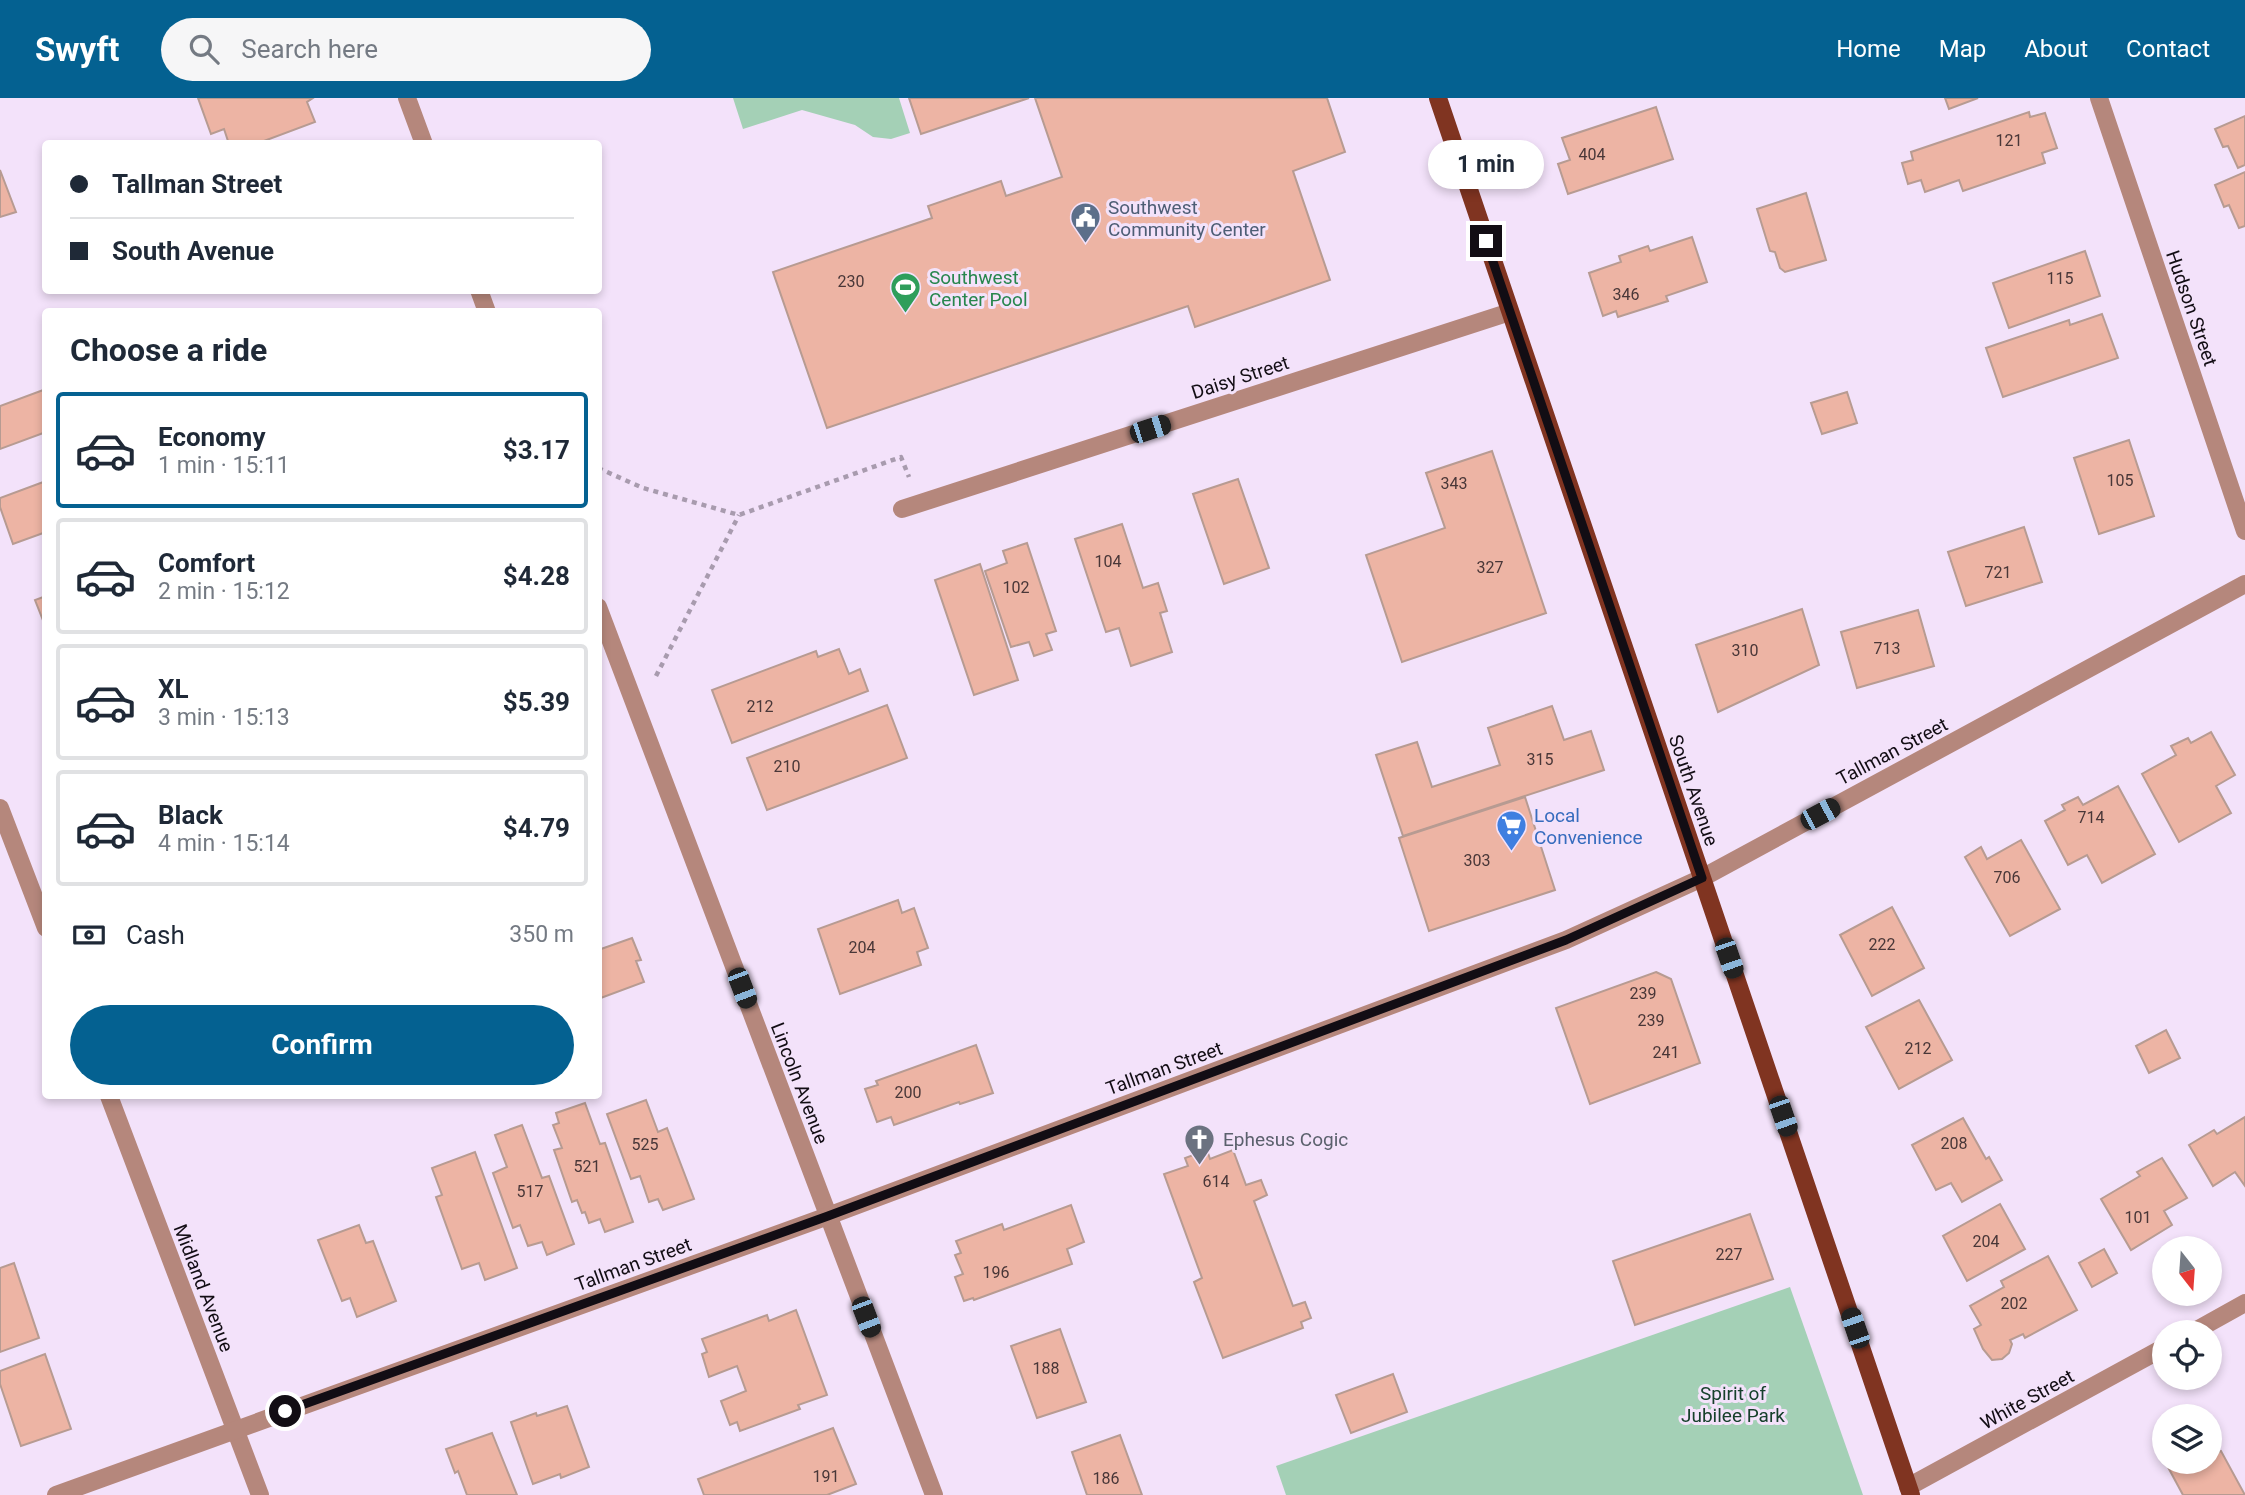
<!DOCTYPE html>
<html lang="en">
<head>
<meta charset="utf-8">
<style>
	:root { --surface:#fff; --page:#f6f6f7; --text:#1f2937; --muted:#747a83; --line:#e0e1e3; --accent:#046191 }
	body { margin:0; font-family:Roboto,sans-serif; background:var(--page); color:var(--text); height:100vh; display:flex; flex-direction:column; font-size:26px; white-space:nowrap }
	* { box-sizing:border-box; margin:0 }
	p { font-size:23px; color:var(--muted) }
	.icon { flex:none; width:38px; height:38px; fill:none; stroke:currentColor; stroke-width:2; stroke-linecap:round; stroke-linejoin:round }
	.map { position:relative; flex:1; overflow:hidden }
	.details { position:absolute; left:42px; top:210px; width:560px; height:791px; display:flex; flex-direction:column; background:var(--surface); border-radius:7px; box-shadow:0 4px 10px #0003 }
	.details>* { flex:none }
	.guide { position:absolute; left:42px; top:42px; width:560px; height:154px; border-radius:7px; box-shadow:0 4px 10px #0003; display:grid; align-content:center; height:154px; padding:0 28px; background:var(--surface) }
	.needle { width:46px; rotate:163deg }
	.tools { position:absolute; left:2152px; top:1138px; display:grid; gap:14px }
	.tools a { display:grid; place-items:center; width:70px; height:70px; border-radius:50%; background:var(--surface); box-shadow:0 4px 10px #0003; font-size:35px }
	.end { position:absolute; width:32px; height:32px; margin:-16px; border:9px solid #120d14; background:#fff; box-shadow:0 0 0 4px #fff }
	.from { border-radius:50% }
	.bubble { position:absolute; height:49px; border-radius:24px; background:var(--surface); box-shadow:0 4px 10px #0003; font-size:23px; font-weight:700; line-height:49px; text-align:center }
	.car { position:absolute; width:21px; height:42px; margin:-21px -10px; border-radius:9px; box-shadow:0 0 5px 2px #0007; background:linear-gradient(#222 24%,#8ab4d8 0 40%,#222 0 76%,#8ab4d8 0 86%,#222 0) }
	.guide b { display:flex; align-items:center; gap:24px; height:66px; font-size:26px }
	.guide b+b { border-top:2px solid var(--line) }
	.guide i { width:18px; height:18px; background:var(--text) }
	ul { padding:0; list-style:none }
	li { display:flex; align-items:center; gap:21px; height:116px; margin:0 14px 10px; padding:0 14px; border:4px solid var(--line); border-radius:7px }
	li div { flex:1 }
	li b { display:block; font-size:26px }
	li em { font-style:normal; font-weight:700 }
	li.current { border-color:var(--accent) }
	li>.icon { width:63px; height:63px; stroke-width:1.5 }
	h2 { padding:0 28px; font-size:32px; line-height:84px }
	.pay { display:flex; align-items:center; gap:18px; height:77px; padding:0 28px; font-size:26px }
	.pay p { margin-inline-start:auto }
	.cta { display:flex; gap:14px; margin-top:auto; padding:14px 28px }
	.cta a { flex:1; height:80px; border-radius:42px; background:var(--accent); color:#fff; font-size:28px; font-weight:700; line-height:80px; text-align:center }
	header { display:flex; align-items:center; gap:42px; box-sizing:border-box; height:98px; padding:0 35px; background:var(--accent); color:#fff }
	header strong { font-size:33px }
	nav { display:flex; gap:38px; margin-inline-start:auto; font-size:24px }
	.search { width:490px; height:63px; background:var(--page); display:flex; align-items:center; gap:18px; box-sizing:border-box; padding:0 24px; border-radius:38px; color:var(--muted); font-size:26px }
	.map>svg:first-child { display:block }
	.green { fill:#a4d0b6 }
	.building { fill:#edb4a4; stroke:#b79b92; stroke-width:2 }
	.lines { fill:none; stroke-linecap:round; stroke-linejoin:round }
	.path { stroke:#a89bae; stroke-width:4.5; stroke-dasharray:5 5; stroke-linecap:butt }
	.minor { stroke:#b5877c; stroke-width:18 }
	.major { stroke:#803421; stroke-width:18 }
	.route { stroke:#120d14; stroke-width:9 }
	.labels { text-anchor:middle; stroke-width:6; stroke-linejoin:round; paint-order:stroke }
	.number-label { font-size:16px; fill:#493738 }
	.service-label { font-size:19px; fill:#4e5e75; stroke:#f3e2fa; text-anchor:start }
	.leisure-label { font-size:19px; fill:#27864d; stroke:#f3e2fa; text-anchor:start }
	.street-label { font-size:19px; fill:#120d14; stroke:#f3e2fa }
	.shop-label { font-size:19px; fill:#366cbe; stroke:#f3e2fa; text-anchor:start }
	.worship-label { font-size:19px; fill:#5b616d; stroke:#f3e2fa; text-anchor:start }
	.park-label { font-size:19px; fill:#16402b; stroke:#f3e2fa }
</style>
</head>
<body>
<header>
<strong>Swyft</strong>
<div class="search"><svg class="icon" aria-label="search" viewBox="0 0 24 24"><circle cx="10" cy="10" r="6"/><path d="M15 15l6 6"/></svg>Search here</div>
<nav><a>Home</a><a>Map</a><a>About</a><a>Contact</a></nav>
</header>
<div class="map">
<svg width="2245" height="1397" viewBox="0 0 2245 1397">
	<rect width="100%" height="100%" fill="#f3e2fa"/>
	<g class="green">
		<path d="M 733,0 L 899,0 L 910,35 L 891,41 L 873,39 L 855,27 L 802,12 L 743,31 Z"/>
		<path d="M 1790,1189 L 1863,1397 L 1286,1397 L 1276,1368 Z"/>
	</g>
	<g class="building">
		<path d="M 198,0 L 313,0 L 307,4 L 315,24 L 256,46 L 229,46 L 224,31 L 211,36 Z"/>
		<path d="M 909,0 L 1029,0 L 921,36 Z"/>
		<path d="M 1035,0 L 1327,0 L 1345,54 L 1293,73 L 1330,182 L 1195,229 L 1188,208 L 827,330 L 773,174 L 932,120 L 928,108 L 1001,83 L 1006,98 L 1062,79 Z"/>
		<path d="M 1945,0 L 1978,0 L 1949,11 Z"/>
		<path d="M 1656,9 L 1673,61 L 1568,96 L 1558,66 L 1570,62 L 1562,40 Z"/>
		<path d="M 2029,14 L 2030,19 L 2045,15 L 2057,50 L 2042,55 L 2045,65 L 1963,93 L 1959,82 L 1925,94 L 1921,82 L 1908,86 L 1902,65 L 1913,62 L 1911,54 Z"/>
		<path d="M 2245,18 L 2245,67 L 2238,70 L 2228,48 L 2223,49 L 2215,31 Z"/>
		<path d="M 0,72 L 16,114 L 0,119 Z"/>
		<path d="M 2245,74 L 2245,128 L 2239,130 L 2229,107 L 2224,109 L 2215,87 Z"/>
		<path d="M 1806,95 L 1826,162 L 1785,174 L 1780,170 L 1775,154 L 1770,153 L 1757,111 Z"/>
		<path d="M 1692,139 L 1707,184 L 1666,198 L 1668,203 L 1618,219 L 1616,213 L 1603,218 L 1589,175 L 1621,164 L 1619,158 L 1648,148 L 1650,153 Z"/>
		<path d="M 2085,153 L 2100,198 L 2009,230 L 1993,185 Z"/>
		<path d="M 2102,216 L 2118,260 L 2003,299 L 1986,250 L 2069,222 L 2070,227 Z"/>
		<path d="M 46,291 L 46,334 L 0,351 L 0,308 Z"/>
		<path d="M 1847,294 L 1857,325 L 1822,336 L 1811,305 Z"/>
		<path d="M 2129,342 L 2154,418 L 2099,436 L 2074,360 Z"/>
		<path d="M 1492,353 L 1546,515 L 1402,564 L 1366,457 L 1445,430 L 1426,375 Z"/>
		<path d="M 1238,381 L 1269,470 L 1224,486 L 1193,396 Z"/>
		<path d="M 46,383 L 46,434 L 13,446 L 0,409 L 0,400 Z"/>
		<path d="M 1122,426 L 1143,490 L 1158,485 L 1167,513 L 1160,515 L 1172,554 L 1131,568 L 1119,530 L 1106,534 L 1075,441 Z"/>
		<path d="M 2024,429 L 2042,484 L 1966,508 L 1948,454 Z"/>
		<path d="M 1027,445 L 1056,533 L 1046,536 L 1052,552 L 1034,558 L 1029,544 L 1011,549 L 985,473 L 1007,465 L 1003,453 Z"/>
		<path d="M 980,466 L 1018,582 L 974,597 L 935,482 Z"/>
		<path d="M 46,498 L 46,530 L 35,502 Z"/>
		<path d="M 1802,511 L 1819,567 L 1718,614 L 1696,547 Z"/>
		<path d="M 1918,512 L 1934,568 L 1857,590 L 1841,534 Z"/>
		<path d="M 839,551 L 849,576 L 860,571 L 868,593 L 732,645 L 712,592 L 816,553 L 818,559 Z"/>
		<path d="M 887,607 L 907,660 L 767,712 L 747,660 Z"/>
		<path d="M 1552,608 L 1564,642 L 1591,633 L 1604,672 L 1403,738 L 1376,657 L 1417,644 L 1432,689 L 1500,667 L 1488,630 Z"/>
		<path d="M 2211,634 L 2235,677 L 2216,688 L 2231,715 L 2179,744 L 2142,676 L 2176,657 L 2171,648 L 2188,640 L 2191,645 Z"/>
		<path d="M 2118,688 L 2155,756 L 2102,785 L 2087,757 L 2068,767 L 2045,723 L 2065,712 L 2062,707 L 2078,699 L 2083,707 Z"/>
		<path d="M 1525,699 L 1555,792 L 1429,833 L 1399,740 Z"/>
		<path d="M 2021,742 L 2060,811 L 2010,838 L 1965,759 L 1981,749 L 1987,761 Z"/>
		<path d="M 898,802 L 902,815 L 914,810 L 928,850 L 917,854 L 921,867 L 840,896 L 818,831 Z"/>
		<path d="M 1892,809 L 1924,870 L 1872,898 L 1840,837 Z"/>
		<path d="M 632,840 L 641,862 L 636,863 L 644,884 L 598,901 L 598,848 L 601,851 Z"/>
		<path d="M 1656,874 L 1671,881 L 1700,965 L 1590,1006 L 1556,910 Z"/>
		<path d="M 1919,902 L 1952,962 L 1899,991 L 1866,929 Z"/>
		<path d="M 2166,932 L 2180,960 L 2149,975 L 2136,948 Z"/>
		<path d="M 976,947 L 993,995 L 960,1006 L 959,1004 L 894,1027 L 891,1019 L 877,1024 L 865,991 L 878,987 L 876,983 Z"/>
		<path d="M 646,1002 L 658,1034 L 667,1030 L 694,1101 L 663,1112 L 658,1101 L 649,1104 L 640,1078 L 631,1081 L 607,1016 Z"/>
		<path d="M 585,1005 L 600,1046 L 605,1045 L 633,1124 L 605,1134 L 600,1121 L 589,1125 L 585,1114 L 582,1115 L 577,1102 L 572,1104 L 554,1052 L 562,1050 L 553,1027 L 559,1025 L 556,1015 Z"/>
		<path d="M 2245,1019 L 2245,1088 L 2235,1074 L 2213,1088 L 2189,1047 L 2214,1032 L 2217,1036 Z"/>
		<path d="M 1963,1020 L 1986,1061 L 1989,1059 L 2002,1082 L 1962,1104 L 1951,1085 L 1936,1092 L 1912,1047 Z"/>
		<path d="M 522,1027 L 542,1080 L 549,1078 L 574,1146 L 547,1157 L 542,1144 L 528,1148 L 520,1127 L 513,1130 L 493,1075 L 507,1069 L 495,1037 Z"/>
		<path d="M 1207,1052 L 1210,1061 L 1233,1052 L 1246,1087 L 1261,1082 L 1267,1097 L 1254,1103 L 1293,1208 L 1305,1204 L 1311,1220 L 1301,1224 L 1303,1230 L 1223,1260 L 1194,1184 L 1202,1180 L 1164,1076 L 1188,1068 L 1185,1060 Z"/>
		<path d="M 475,1054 L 517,1170 L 485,1182 L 479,1165 L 462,1171 L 436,1099 L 442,1097 L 432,1070 Z"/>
		<path d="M 2162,1060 L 2187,1100 L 2164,1113 L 2172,1127 L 2131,1152 L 2101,1101 L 2140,1078 L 2137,1074 Z"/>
		<path d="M 2000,1106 L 2025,1151 L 1967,1183 L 1943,1138 Z"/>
		<path d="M 1071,1107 L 1084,1144 L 1067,1151 L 1072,1166 L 974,1202 L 973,1200 L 964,1203 L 955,1179 L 963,1176 L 955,1157 L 961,1155 L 956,1143 L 1002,1126 L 1004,1132 Z"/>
		<path d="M 1750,1116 L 1773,1181 L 1635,1227 L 1613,1163 Z"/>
		<path d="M 359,1127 L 366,1145 L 373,1143 L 396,1203 L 357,1219 L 350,1200 L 342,1203 L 318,1142 Z"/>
		<path d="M 2104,1151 L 2117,1175 L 2092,1189 L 2079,1165 Z"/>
		<path d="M 2048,1158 L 2077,1212 L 2025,1240 L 2023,1236 L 2010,1242 L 2012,1246 L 2009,1255 L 2002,1261 L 1992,1262 L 1983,1251 L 1974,1231 L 1981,1227 L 1970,1208 L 2004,1189 L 2001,1183 Z"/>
		<path d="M 14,1165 L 39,1240 L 0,1254 L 0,1170 Z"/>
		<path d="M 796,1212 L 827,1297 L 798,1307 L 800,1311 L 740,1333 L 737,1324 L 730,1327 L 721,1303 L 746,1293 L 737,1268 L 709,1279 L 702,1256 L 707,1254 L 702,1241 L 767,1217 L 769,1223 Z"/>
		<path d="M 1060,1231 L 1086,1304 L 1037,1320 L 1011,1248 Z"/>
		<path d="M 45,1256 L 71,1331 L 21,1348 L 0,1286 L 0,1273 Z"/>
		<path d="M 1393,1276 L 1407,1314 L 1351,1335 L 1336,1297 Z"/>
		<path d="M 567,1308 L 589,1369 L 561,1380 L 560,1376 L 533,1386 L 511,1324 L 536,1315 L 537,1318 Z"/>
		<path d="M 833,1330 L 856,1386 L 827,1397 L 704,1397 L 698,1381 Z"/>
		<path d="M 492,1335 L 517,1397 L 467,1397 L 458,1373 L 455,1375 L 446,1351 Z"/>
		<path d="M 1120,1337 L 1142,1397 L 1087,1397 L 1072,1354 Z"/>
		<path d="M 2210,1352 L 2213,1357 L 2221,1353 L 2245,1397 L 2183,1397 L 2162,1358 L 2165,1357 L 2165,1363 L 2210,1363 Z"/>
	</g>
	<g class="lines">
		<g class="path">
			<path d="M 598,370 L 643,390 L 739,417 L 901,359 L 909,379"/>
			<path d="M 656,578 L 739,417"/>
		</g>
		<g class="minor">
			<path d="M 407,0 L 424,46"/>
			<path d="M 2099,0 L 2245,433"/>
			<path d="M 479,192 L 487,214"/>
			<path d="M 902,411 L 1510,214"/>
			<path d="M 598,509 L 934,1397"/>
			<path d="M 0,710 L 46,830"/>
			<path d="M 109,998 L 260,1397"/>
			<path d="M 2193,1234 L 2245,1205"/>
			<path d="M 1908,1389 L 2165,1249"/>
			<path d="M 56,1397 L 828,1118 L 1566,842 L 1702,780 L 2245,486"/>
		</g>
		<path class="major" d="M 1438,0 L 1911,1397"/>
	</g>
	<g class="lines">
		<path class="route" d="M 285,1313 L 828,1118 L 1566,842 L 1702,780 L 1486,143"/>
	</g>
	<defs>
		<symbol id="civic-pin" viewBox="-11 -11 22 30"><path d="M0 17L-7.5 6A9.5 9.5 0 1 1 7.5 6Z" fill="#5c6f8a" stroke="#f3e2fa"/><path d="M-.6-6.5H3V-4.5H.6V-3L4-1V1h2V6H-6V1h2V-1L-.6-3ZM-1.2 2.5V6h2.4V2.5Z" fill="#fff"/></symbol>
		<symbol id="stadium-pin" viewBox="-11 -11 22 30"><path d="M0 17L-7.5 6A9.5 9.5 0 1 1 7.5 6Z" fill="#2e9e5b" stroke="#f3e2fa"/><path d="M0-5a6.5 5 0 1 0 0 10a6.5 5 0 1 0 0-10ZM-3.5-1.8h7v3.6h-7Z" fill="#fff"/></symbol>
		<symbol id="supermarket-pin" viewBox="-11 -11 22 30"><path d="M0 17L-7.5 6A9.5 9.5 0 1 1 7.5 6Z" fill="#3f7fe0" stroke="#f3e2fa"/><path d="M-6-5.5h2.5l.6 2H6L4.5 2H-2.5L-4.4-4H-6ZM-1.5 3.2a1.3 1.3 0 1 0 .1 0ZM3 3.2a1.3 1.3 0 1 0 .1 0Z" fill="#fff"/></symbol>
		<symbol id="church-pin" viewBox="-11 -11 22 30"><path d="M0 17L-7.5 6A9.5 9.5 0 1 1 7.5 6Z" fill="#6b7280" stroke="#f3e2fa"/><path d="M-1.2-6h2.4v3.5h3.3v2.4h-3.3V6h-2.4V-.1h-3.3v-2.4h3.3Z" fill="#fff"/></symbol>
	</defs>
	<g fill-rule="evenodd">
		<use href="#civic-pin" x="1068" y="102" width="35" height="47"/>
		<use href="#stadium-pin" x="888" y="172" width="35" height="47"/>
		<use href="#supermarket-pin" x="1494" y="710" width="35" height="47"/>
		<use href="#church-pin" x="1182" y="1024" width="35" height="47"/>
	</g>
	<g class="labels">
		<g class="number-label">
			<text x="2009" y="48">121</text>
			<text x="1592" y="62">404</text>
			<text x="2060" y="186">115</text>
			<text x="851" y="189">230</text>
			<text x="1626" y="202">346</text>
			<text x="2120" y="388">105</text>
			<text x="1454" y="391">343</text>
			<text x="1108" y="469">104</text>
			<text x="1490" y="475">327</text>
			<text x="1998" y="480">721</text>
			<text x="1016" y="495">102</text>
			<text x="1887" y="556">713</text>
			<text x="1745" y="558">310</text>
			<text x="760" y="614">212</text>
			<text x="1540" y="667">315</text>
			<text x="787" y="674">210</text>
			<text x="2091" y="725">714</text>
			<text x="1477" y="768">303</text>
			<text x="2007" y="785">706</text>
			<text x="1882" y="852">222</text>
			<text x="862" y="855">204</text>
			<text x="1643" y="901">239</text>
			<text x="1651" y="928">239</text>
			<text x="1918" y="956">212</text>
			<text x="1666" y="960">241</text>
			<text x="908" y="1000">200</text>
			<text x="1954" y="1051">208</text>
			<text x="645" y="1052">525</text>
			<text x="587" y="1074">521</text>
			<text x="1216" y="1089">614</text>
			<text x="530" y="1099">517</text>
			<text x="2138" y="1125">101</text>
			<text x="1986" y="1149">204</text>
			<text x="1729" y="1162">227</text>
			<text x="996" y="1180">196</text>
			<text x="2014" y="1211">202</text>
			<text x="1046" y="1276">188</text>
			<text x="826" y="1384">191</text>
			<text x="1106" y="1386">186</text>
		</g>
		<g class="service-label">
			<text x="1108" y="116">Southwest<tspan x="1108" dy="22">Community Center</tspan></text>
		</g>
		<g class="leisure-label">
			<text x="929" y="186">Southwest<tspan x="929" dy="22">Center Pool</tspan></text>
		</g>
		<g class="street-label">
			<text transform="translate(2192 210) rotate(71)" y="7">Hudson Street</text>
			<text transform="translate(1240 279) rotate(-18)" y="7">Daisy Street</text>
			<text transform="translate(1892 653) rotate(-28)" y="7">Tallman Street</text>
			<text transform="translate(1694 692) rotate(71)" y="7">South Avenue</text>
			<text transform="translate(1164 970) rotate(-20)" y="7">Tallman Street</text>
			<text transform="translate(800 985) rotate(69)" y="7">Lincoln Avenue</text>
			<text transform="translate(633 1166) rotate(-20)" y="7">Tallman Street</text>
			<text transform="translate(204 1190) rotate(69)" y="7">Midland Avenue</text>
			<text transform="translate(2027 1301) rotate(-29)" y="7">White Street</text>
		</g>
		<g class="shop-label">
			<text x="1534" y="724">Local<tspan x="1534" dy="22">Convenience</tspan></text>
		</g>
		<g class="worship-label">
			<text x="1223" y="1048">Ephesus Cogic</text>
		</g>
		<g class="park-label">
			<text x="1733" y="1302">Spirit of<tspan x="1733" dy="22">Jubilee Park</tspan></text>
		</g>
	</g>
</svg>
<div class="tools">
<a><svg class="needle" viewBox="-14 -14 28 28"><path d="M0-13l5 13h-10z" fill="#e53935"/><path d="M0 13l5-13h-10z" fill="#747a83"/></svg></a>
<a><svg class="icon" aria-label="locate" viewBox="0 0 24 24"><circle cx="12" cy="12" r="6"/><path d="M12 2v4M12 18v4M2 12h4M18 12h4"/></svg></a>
<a><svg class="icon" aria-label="layers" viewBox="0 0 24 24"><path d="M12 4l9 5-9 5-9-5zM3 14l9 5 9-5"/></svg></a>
</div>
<i class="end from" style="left:285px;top:1313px"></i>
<i class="end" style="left:1486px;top:143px"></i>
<div class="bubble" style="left:1428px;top:42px;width:116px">1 min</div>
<i class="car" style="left:1150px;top:331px;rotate:72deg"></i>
<i class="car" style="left:1820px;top:716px;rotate:62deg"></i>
<i class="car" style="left:1729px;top:860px;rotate:161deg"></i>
<i class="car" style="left:742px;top:890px;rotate:159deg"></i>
<i class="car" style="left:1783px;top:1018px;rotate:161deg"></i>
<i class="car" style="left:866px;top:1219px;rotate:159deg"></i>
<i class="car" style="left:1855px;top:1230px;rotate:341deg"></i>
<div class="guide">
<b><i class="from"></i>Tallman Street</b>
<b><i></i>South Avenue</b>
</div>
<section class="details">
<h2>Choose a ride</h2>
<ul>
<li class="current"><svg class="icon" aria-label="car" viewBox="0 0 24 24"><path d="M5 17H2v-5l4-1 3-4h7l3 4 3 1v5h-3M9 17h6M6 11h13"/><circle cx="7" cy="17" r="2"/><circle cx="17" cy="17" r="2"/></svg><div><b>Economy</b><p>1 min · 15:11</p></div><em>$3.17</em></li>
<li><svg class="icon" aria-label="car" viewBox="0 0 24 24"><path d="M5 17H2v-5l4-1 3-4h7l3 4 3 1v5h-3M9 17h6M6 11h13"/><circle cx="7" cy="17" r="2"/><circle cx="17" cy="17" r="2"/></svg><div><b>Comfort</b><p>2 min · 15:12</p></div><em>$4.28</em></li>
<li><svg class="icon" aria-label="car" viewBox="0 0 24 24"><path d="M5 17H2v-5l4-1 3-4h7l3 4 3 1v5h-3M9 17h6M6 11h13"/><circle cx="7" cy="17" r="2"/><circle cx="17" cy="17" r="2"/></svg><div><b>XL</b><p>3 min · 15:13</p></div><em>$5.39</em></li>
<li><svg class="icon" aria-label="car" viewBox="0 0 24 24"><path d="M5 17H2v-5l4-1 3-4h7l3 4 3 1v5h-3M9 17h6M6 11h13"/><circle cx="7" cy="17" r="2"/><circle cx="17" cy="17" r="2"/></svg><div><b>Black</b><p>4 min · 15:14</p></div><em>$4.79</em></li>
</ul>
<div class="pay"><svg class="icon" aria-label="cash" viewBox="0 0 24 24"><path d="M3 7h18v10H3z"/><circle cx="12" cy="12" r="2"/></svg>Cash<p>350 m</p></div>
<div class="cta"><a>Confirm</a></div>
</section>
</div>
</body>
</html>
